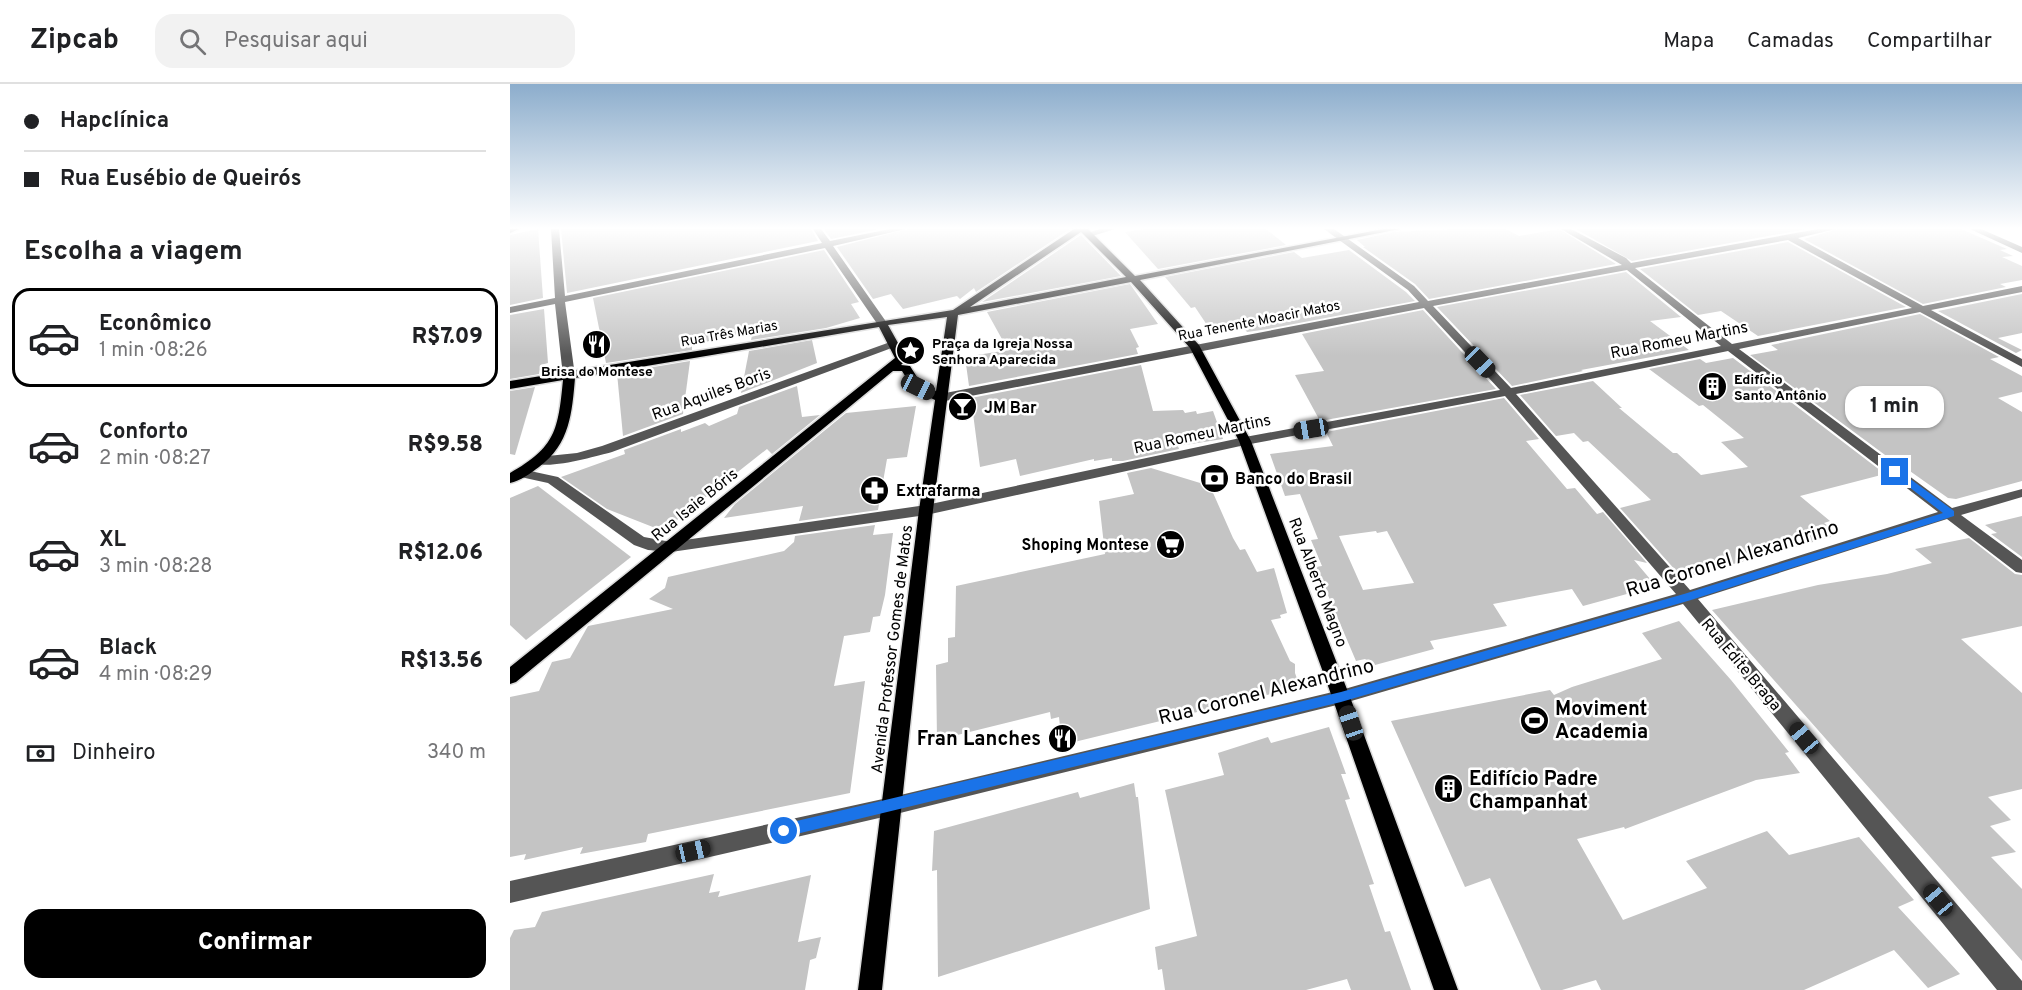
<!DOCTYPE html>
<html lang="pt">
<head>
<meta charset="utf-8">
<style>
	:root { --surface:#fff; --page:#f2f2f2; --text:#202124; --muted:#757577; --line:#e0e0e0; --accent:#000 }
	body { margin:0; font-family:Overpass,sans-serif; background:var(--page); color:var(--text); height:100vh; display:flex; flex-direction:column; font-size:22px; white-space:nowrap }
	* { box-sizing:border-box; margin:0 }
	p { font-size:20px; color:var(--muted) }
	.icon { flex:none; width:33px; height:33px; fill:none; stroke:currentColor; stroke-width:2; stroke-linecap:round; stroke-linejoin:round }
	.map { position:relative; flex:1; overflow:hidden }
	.drawer { display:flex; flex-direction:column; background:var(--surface); width:510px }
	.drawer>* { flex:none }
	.hud { display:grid; align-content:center; height:132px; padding:0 24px; background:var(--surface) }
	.end { position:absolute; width:27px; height:27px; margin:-14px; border:8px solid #1a73e8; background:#fff; box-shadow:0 0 0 3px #fff }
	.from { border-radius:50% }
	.bubble { position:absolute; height:42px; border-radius:18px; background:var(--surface); box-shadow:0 2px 4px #0004; font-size:20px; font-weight:800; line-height:42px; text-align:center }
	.car { position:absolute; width:18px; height:36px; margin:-18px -9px; border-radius:8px; box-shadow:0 0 4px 2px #0007; background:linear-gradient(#222 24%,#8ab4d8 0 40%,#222 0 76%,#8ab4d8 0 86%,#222 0) }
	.hud b { display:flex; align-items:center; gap:21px; height:57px; font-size:22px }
	.hud b+b { border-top:2px solid var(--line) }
	.hud i { width:15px; height:15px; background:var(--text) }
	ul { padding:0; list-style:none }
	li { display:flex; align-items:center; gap:18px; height:99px; margin:0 12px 9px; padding:0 12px; border:3px solid transparent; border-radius:18px }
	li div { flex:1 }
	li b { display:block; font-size:22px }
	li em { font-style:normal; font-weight:800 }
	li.selected { border-color:var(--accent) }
	li>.icon { width:54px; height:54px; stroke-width:1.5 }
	h2 { padding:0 24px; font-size:27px; line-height:72px }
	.pay { display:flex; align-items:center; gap:15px; height:66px; padding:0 24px; font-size:22px }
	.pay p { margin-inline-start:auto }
	.button { display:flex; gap:12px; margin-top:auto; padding:12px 24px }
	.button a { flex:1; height:69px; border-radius:18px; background:var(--accent); color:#fff; font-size:24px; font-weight:800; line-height:69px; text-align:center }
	header { display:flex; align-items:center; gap:36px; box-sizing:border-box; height:84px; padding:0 30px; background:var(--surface); border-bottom:2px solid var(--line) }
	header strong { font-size:28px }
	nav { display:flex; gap:33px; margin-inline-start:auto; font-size:21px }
	.search { width:420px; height:54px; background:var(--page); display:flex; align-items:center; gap:15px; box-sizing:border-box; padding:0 21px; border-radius:18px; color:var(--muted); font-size:22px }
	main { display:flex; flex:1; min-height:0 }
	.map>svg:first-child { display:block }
	.building { fill:#c4c4c4; fill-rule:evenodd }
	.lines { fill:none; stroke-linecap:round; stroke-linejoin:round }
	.major-casing { stroke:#dbdbdb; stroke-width:3 }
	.minor { fill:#555; fill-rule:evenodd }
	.major { fill:#000; fill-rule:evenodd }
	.route { fill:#1a73e8 }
	.labels { text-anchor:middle; stroke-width:5; stroke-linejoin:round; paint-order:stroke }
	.far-street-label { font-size:14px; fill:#000; stroke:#fff }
	.far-poi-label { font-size:14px; font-weight:bold; fill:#000; stroke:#fff; text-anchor:start }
	.street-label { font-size:16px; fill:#000; stroke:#fff }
	.poi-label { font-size:16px; font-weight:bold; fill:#000; stroke:#fff; text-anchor:start }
	.near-street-label { font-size:20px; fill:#000; stroke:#fff }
	.near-poi-label { font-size:20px; font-weight:bold; fill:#000; stroke:#fff; text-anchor:start }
</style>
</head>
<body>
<header>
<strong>Zipcab</strong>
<div class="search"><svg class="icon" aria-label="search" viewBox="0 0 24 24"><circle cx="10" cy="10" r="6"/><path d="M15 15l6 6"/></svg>Pesquisar aqui</div>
<nav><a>Mapa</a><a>Camadas</a><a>Compartilhar</a></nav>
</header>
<main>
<section class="drawer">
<div class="hud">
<b><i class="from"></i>Hapclínica</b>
<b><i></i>Rua Eusébio de Queirós</b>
</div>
<h2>Escolha a viagem</h2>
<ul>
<li class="selected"><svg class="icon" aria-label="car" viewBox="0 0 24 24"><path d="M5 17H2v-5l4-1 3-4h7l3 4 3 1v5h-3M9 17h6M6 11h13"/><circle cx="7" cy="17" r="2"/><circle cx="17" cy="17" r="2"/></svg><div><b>Econômico</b><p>1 min · 08:26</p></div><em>R$7.09</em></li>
<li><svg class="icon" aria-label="car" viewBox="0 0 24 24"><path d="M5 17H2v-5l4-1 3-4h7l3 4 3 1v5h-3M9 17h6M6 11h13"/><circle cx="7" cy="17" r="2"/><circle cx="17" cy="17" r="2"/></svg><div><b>Conforto</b><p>2 min · 08:27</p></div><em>R$9.58</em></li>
<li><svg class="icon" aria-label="car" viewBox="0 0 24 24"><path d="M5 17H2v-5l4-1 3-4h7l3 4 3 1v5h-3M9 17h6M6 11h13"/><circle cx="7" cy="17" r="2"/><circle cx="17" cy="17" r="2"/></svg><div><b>XL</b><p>3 min · 08:28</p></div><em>R$12.06</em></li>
<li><svg class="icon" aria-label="car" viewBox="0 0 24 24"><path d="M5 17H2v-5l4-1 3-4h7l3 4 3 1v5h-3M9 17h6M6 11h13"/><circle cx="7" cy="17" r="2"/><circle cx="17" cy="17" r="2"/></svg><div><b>Black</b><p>4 min · 08:29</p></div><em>R$13.56</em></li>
</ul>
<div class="pay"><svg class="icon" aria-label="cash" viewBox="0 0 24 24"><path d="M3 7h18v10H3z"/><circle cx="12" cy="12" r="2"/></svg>Dinheiro<p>340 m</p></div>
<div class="button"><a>Confirmar</a></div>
</section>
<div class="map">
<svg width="1512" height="906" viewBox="0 0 1512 906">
	<rect width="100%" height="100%" fill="#fff"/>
	<g class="building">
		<path d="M 28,145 L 33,214 L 0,221 L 0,151 Z"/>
		<path d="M 51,145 L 301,145 L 308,157 L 57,209 Z"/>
		<path d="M 314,145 L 369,145 L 321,155 Z"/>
		<path d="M 398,145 L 560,145 L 466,208 L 464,204 L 450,215 L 447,212 L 393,225 L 381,210 L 363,215 L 327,163 Z"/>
		<path d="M 635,145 L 756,145 L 776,161 L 648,185 L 615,148 Z"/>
		<path d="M 941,145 L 996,145 L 1009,152 L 1049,145 L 1106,180 L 919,215 L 905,200 L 853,163 L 855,163 L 847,156 L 884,148 Z"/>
		<path d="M 1066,145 L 1296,145 L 1122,177 Z"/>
		<path d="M 1328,145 L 1451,145 L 1497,165 L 1490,166 L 1503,172 L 1492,173 L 1512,182 L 1512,196 L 1490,200 L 1496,203 L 1413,220 L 1294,155 Z"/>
		<path d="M 571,151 L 611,192 L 472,218 Z"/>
		<path d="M 1278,158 L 1396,223 L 1248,252 L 1211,227 L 1188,231 L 1130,185 Z"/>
		<path d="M 314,166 L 349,218 L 341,220 L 350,234 L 316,244 L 241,256 L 243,247 L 182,261 L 182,266 L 96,279 L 83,214 Z"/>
		<path d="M 839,166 L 896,208 L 905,217 L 758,245 L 737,248 L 734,244 L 710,248 L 701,247 L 685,223 L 681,224 L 655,193 L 784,168 L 792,174 Z"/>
		<path d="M 1116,188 L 1171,233 L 1140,237 L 1179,266 L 1071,286 L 1073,287 L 1002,302 L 927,223 Z"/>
		<path d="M 620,200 L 648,240 L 620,245 L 629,263 L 626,264 L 628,270 L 459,302 L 455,273 L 498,266 L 477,228 Z"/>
		<path d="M 1512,210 L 1512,249 L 1488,254 L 1512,266 L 1506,269 L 1428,227 Z"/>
		<path d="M 34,225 L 38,279 L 31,281 L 29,290 L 0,295 L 0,231 Z"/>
		<path d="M 913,226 L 986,305 L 810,337 L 785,291 L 814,287 L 792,250 Z"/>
		<path d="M 1410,230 L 1489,273 L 1480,275 L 1512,292 L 1512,308 L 1488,314 L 1512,328 L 1512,397 L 1446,415 L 1438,414 L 1397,385 L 1394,385 L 1240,271 L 1268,266 L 1261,261 Z"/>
		<path d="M 302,256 L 307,279 L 231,309 L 239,267 Z"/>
		<path d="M 1223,274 L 1375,390 L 1290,412 L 1320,437 L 1314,439 L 1325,447 L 1317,449 L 1321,453 L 1180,492 L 1167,488 L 1110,424 L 1141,416 L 1078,357 L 1073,358 L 1064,349 L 1046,352 L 1010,311 L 1083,297 L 1112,324 L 1109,324 L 1163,369 L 1167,369 L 1191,391 L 1238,383 L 1211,358 L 1234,354 L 1193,321 L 1189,322 L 1139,285 L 1190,275 L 1196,279 Z"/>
		<path d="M 180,277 L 173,330 L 113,352 L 107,289 Z"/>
		<path d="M 631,281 L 643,327 L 673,326 L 675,329 L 686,327 L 687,330 L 703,327 L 713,355 L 668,362 L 669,365 L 613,377 L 602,377 L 602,374 L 584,377 L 584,375 L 510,392 L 506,375 L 470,383 L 461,314 Z"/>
		<path d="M 287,302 L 292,333 L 310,331 L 262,370 L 257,365 L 153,447 L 97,425 L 51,393 L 115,370 L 114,366 L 171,345 L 171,348 L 195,339 L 199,342 L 227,330 L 229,323 Z"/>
		<path d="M 25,303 L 5,371 L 0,370 L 0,307 Z"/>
		<path d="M 994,314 L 1029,355 L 1016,357 L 1057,405 L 1065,404 L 1087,430 L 1093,428 L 1137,479 L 1124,476 L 1146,502 L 1073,522 L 1062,505 L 983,520 L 997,542 L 920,557 L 924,565 L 865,581 L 855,575 L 846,577 L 806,483 L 812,482 L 801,456 L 808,455 L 790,410 L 775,412 L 760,370 L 823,362 L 816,348 ZM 866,447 L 867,449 L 877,447 L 904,499 L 853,506 L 829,452 Z"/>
		<path d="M 406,322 L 397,373 L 377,375 L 368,426 L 289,437 L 293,422 L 214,434 L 225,420 L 336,329 Z"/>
		<path d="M 641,384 L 700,402 L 723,454 L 730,466 L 735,465 L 747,488 L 764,484 L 777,529 L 770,531 L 771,534 L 761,536 L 780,577 L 785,580 L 785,589 L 790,603 L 552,661 L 549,633 L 541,635 L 540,628 L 427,656 L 426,581 L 438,578 L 438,554 L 445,553 L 446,502 L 595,470 L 589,417 L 624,410 L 617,389 Z"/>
		<path d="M 28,402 L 121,473 L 16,556 L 0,541 L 0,414 Z"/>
		<path d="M 1512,432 L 1512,473 L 1481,450 L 1487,449 L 1475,441 Z"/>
		<path d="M 365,441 L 363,451 L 383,449 L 375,511 L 370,532 L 363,533 L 360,548 L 334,552 L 324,602 L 355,597 L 340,709 L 138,750 L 136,758 L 70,770 L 73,763 L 14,776 L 16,770 L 0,773 L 0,613 L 29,607 L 42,578 L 60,574 L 78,542 L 163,525 L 139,515 L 155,504 L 158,493 L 274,467 L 284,458 L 285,452 Z"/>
		<path d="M 1459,454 L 1505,490 L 1512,491 L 1512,542 L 1451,555 L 1512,609 L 1512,705 L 1478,713 L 1501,736 L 1480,742 L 1506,768 L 1481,773 L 1512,805 L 1512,877 L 1202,526 L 1308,501 L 1377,490 L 1422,479 L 1405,465 Z"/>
		<path d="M 1169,537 L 1221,596 L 1279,668 L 1275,669 L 1290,689 L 1246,696 L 1115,745 L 1114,743 L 1067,755 L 1113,836 L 1197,804 L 1176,777 L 1257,747 L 1279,771 L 1349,753 L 1404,816 L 1388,823 L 1450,890 L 1418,904 L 1384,866 L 1294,906 L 1091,906 L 1086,896 L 1052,906 L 1031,906 L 980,794 L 955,803 L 881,637 L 1040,606 L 1044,611 L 1062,603 L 1152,575 L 1132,549 Z"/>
		<path d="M 819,643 L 836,690 L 831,690 L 840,715 L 835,716 L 864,800 L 859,801 L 875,848 L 880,847 L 901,906 L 841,906 L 837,895 L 796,906 L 655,906 L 652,885 L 648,886 L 645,863 L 687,852 L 655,706 L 714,691 L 708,669 L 758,653 L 761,659 Z"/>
		<path d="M 624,699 L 626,713 L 628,713 L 640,825 L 428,893 L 427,786 L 422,787 L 424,747 L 568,708 L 570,714 Z"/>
		<path d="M 204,790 L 199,809 L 210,807 L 208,813 L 301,791 L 288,858 L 311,853 L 306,874 L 300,876 L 295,906 L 0,906 L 0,854 L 4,846 L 25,843 L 32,828 Z"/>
	</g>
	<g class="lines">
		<defs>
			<g id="major">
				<path d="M 0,145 L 9,145 L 0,149 Z"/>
				<path d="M 564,145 L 578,145 L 625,192 L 873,145 L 890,145 L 630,196 L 689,261 L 741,357 L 840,613 L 948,906 L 924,906 L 822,613 L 729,357 L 680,264 L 621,198 L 448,231 L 423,426 L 372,906 L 348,906 L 409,426 L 425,316 L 404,306 L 392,287 L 383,287 L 6,598 L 0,600 L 0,583 L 385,274 L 369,243 L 65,294 C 62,329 60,360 29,383 C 21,389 10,397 0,399 L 0,389 C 46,363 48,346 53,296 L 0,305 L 0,297 L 443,226 ZM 571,148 L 616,193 L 460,223 ZM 437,233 L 426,307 L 412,301 L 400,282 L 391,281 L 397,275 L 378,241 Z"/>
			</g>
		</defs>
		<use href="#major" class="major-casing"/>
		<g class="minor">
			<path d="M 41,145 L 49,145 L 55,212 L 312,159 L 303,145 L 311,145 L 320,157 L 380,145 L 396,145 L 323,162 L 377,239 L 376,241 L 368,241 L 315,164 L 55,218 L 65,292 L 59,295 L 53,292 L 45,220 L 0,229 L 0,223 L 45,214 Z"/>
			<path d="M 590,145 L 605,145 L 579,153 L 575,150 Z"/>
			<path d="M 814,145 L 824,145 L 904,202 L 918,217 L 1112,181 L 1051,145 L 1061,145 L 1116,174 L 1121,179 L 1308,145 L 1326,145 L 1288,154 L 1413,222 L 1512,202 L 1512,208 L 1421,226 L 1512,275 L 1512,283 L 1410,228 L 1229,265 L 1442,424 L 1512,405 L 1512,413 L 1451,431 L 1512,476 L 1512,489 L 1506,488 L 1437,435 L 1188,515 L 1512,897 L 1512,906 L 1487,906 L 1173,520 L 831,620 L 382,731 L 0,819 L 0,797 L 382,713 L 831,606 L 1166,510 L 995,312 L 735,361 L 416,431 L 161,468 L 138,466 L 124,461 L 38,399 L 6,392 L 4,389 L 11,385 L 48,393 L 134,453 L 161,458 L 416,421 L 735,353 L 990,306 L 914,224 L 430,318 L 424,314 L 430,310 L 909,218 L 898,206 ZM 1278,156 L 1402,224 L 1222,260 L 1125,184 ZM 1117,186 L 1211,262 L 1001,304 L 923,222 ZM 1218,267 L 1428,428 L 1180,506 L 1006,310 Z"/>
			<path d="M 1460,145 L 1471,145 L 1512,163 L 1512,169 Z"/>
			<path d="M 383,257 L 387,258 L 387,262 L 102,368 C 86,372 33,388 21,377 L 28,373 L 67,369 L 92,362 Z"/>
		</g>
		<use href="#major" class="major"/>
	</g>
	<linearGradient id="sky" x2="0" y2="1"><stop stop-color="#8cadcc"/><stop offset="0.53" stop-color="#fff"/><stop offset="1" stop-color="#fff" stop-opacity="0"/></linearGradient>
	<rect width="1512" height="272" fill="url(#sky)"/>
	<path class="route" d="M 1382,386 L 1388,386 L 1444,427 L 1444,432 L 1181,516 L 831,618 L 274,753 L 269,751 L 267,747 L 269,742 L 274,740 L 831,608 L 1174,510 L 1433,429 L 1382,390 Z"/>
	<defs>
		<symbol id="restaurant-disc" viewBox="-11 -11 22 22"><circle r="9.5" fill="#000" stroke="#fff"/><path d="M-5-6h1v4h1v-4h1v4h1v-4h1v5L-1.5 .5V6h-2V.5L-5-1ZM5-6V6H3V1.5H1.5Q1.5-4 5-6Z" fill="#fff"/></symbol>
		<symbol id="sight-disc" viewBox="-11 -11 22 22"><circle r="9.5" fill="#000" stroke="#fff"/><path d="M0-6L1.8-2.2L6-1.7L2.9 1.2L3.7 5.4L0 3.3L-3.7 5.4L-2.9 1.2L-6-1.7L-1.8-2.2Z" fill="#fff"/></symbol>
		<symbol id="building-disc" viewBox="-11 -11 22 22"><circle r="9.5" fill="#000" stroke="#fff"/><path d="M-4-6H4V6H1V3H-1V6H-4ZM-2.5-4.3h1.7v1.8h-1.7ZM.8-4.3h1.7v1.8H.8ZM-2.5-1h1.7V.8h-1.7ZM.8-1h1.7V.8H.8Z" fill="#fff"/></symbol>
		<symbol id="bar-disc" viewBox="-11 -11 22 22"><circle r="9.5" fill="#000" stroke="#fff"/><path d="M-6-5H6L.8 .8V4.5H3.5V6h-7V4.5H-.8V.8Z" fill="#fff"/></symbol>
		<symbol id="bank-disc" viewBox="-11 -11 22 22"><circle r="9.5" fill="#000" stroke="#fff"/><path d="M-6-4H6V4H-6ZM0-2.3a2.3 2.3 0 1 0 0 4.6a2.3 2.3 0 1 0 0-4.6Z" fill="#fff"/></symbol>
		<symbol id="pharmacy-disc" viewBox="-11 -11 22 22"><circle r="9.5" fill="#000" stroke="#fff"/><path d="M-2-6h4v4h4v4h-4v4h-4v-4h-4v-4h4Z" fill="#fff"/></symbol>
		<symbol id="supermarket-disc" viewBox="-11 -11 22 22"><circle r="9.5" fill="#000" stroke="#fff"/><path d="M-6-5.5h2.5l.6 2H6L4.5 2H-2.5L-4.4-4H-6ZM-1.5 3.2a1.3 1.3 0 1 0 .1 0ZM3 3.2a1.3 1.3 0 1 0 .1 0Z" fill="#fff"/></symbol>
		<symbol id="stadium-disc" viewBox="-11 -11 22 22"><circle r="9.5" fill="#000" stroke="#fff"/><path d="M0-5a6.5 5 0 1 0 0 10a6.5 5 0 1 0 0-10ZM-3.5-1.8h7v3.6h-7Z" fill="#fff"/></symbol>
	</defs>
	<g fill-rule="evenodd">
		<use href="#restaurant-disc" x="70" y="244" width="33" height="33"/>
		<use href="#sight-disc" x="384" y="250" width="33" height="33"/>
		<use href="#building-disc" x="1186" y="286" width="33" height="33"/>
		<use href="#bar-disc" x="436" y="306" width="33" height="33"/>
		<use href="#bank-disc" x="688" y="378" width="33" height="33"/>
		<use href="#pharmacy-disc" x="348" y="390" width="33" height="33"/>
		<use href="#supermarket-disc" x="644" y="444" width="33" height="33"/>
		<use href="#stadium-disc" x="1008" y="620" width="33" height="33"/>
		<use href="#restaurant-disc" x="536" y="638" width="33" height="33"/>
		<use href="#building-disc" x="922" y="688" width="33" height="33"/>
	</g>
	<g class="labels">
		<g class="far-street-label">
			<text transform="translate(749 236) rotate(-11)" y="5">Rua Tenente Moacir Matos</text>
			<text transform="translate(219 249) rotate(-10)" y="5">Rua Três Marias</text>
		</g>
		<g class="far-poi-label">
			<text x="422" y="264">Praça da Igreja Nossa<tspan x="422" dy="16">Senhora Aparecida</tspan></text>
			<text x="87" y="292" text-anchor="middle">Brisa do Montese</text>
			<text x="1224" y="300">Edifício<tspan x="1224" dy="16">Santo Antônio</tspan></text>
		</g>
		<g class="street-label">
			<text transform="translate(1169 255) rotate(-11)" y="6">Rua Romeu Martins</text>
			<text transform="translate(201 309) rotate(-20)" y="6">Rua Aquiles Boris</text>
			<text transform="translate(692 349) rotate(-12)" y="6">Rua Romeu Martins</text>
			<text transform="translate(184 420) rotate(-39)" y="6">Rua Isaie Bóris</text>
			<text transform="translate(809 498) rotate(69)" y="6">Rua Alberto Magno</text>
			<text transform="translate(381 565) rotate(-83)" y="6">Avenida Professor Gomes de Matos</text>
			<text transform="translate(1232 580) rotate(50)" y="6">Rua Edite Braga</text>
		</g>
		<g class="poi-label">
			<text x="474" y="329">JM Bar</text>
			<text x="725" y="400">Banco do Brasil</text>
			<text x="386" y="412">Extrafarma</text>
			<text x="639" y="466" text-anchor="end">Shoping Montese</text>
		</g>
		<g class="near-street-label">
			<text transform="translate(1222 474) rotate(-17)" y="7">Rua Coronel Alexandrino</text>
			<text transform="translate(756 607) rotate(-14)" y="7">Rua Coronel Alexandrino</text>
		</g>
		<g class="near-poi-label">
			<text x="1045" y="631">Moviment<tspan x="1045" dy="23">Academia</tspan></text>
			<text x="531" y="661" text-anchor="end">Fran Lanches</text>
			<text x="959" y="701">Edifício Padre<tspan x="959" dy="23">Champanhat</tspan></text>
		</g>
	</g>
</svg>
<i class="end from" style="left:274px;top:747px"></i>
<i class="end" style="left:1385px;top:388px"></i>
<div class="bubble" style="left:1335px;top:302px;width:99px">1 min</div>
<i class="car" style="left:970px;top:278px;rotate:136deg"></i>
<i class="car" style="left:408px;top:303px;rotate:116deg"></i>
<i class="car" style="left:801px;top:345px;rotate:260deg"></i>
<i class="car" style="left:841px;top:639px;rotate:341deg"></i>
<i class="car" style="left:1294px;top:654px;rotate:320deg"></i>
<i class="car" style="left:183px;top:767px;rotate:77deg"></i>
<i class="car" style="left:1428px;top:816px;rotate:320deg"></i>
</div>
</main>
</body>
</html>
